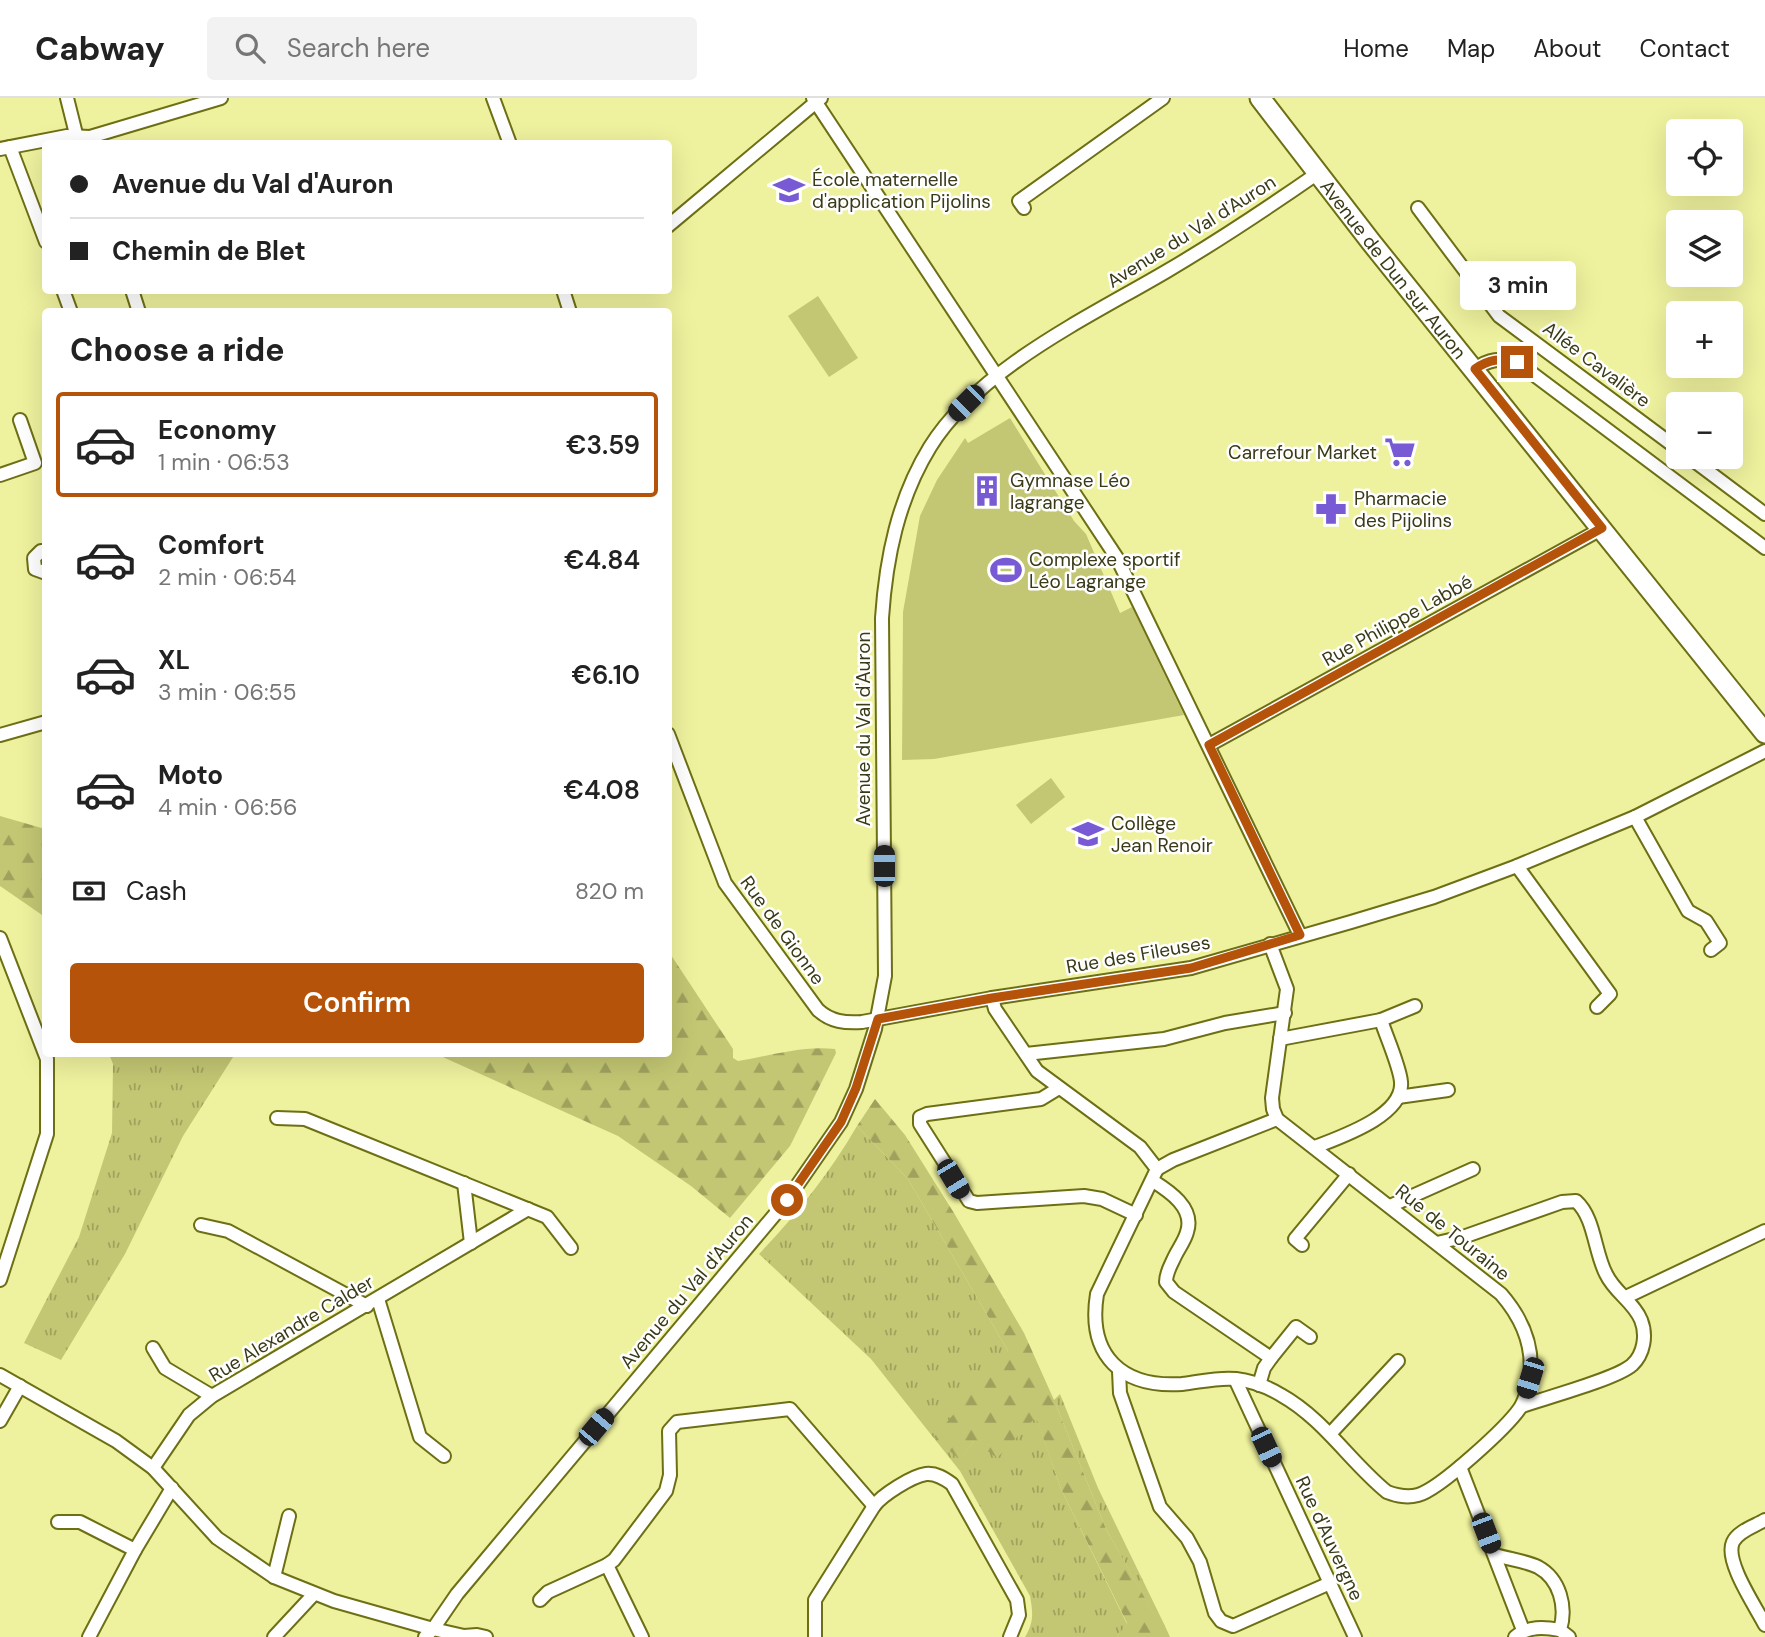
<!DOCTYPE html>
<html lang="en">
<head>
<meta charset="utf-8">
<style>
	:root { --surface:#fff; --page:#f2f2f2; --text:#222; --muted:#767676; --line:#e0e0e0; --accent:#b45309 }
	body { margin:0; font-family:"DM Sans",sans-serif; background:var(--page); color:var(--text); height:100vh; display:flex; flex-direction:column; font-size:26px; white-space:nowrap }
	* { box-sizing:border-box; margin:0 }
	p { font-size:23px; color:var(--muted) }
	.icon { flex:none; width:38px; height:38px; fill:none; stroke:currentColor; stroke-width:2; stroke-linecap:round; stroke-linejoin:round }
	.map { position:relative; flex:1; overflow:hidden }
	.drawer { position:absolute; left:42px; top:210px; width:630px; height:749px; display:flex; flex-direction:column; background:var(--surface); border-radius:7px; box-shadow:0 7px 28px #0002 }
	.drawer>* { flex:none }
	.top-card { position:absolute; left:42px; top:42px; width:630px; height:154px; border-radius:7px; box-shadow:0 7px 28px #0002; display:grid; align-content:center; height:154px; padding:0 28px; background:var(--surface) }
	.tools { position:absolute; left:1666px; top:21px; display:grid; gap:14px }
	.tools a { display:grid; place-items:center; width:77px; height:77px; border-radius:7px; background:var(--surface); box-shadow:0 7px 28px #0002; font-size:35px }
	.end { position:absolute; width:32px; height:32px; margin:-16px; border:9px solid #b45309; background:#fff; box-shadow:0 0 0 4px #fff }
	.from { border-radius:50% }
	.bubble { position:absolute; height:49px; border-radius:7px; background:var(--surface); box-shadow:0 7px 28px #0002; font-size:23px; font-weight:600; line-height:49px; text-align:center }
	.car { position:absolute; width:21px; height:42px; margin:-21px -10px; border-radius:9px; box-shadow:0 0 5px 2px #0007; background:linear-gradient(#222 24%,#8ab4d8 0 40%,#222 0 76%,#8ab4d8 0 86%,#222 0) }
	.top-card b { display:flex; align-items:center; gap:24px; height:66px; font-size:26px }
	.top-card b+b { border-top:2px solid var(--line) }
	.top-card i { width:18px; height:18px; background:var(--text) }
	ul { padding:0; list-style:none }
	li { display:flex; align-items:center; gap:21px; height:105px; margin:0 14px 10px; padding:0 14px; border:4px solid transparent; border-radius:7px }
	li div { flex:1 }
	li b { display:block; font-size:26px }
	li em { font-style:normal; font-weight:600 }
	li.active { border-color:var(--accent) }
	li>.icon { width:63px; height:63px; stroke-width:1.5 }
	h2 { padding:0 28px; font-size:32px; line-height:84px }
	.pay { display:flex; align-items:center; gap:18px; height:77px; padding:0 28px; font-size:26px }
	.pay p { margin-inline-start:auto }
	.cta { display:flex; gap:14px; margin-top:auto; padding:14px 28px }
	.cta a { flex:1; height:80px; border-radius:7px; background:var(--accent); color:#fff; font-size:28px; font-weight:600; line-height:80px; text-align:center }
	header { display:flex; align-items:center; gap:42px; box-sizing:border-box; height:98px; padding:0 35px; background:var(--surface); border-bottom:2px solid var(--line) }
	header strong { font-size:33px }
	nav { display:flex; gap:38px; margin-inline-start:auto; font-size:24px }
	.search { width:490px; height:63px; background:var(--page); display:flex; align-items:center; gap:18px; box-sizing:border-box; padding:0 24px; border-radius:7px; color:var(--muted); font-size:26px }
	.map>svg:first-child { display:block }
	.grass { fill:url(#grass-tufts) }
	.forest { fill:url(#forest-firs) }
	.pitch { fill:#c3c672 }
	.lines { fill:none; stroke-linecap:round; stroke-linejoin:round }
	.street-casing { stroke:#6d6f15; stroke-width:16 }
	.primary-casing { stroke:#6d6f15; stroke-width:23 }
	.street { stroke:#fff; stroke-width:12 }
	.primary { stroke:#fff; stroke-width:19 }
	.route { stroke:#b45309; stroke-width:9 }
	.labels { text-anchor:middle; stroke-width:5; stroke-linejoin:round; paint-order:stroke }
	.poi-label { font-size:19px; fill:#3a3a18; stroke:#fff; text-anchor:start }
	.street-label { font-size:19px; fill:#3a3a18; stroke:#fff }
</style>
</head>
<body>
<header>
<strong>Cabway</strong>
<div class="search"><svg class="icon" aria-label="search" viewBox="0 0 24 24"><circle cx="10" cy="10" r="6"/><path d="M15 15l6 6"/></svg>Search here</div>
<nav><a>Home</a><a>Map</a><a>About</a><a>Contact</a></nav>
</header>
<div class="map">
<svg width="1765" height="1539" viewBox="0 0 1765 1539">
	<defs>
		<pattern id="grass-tufts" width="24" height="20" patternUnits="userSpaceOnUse" patternTransform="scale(1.75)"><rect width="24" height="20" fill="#c3c672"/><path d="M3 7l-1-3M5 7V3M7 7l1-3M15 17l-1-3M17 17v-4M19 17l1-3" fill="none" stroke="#9fa25d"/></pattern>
		<pattern id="forest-firs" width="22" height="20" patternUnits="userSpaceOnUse" patternTransform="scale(1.75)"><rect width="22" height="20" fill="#c3c672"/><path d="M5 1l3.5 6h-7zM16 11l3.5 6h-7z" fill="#9fa25d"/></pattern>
	</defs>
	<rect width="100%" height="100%" fill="#eef19d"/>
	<g class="grass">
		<path d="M 109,956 L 235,956 L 183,1038 L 125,1156 L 61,1262 L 24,1245 L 79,1139 L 112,1035 L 113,966 Z"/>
		<path d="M 857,1028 L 908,1081 L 1008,1253 L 960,1361 L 974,1343 L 1036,1318 L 1061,1391 L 1127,1526 L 1117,1539 L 1025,1539 C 1034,1524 1033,1515 1030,1498 L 960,1373 L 871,1261 L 759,1156 C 797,1116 829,1076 857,1028 Z"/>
		<path d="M 1060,1296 L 1098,1390 L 1165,1528 L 1160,1528 L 1106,1431 L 1054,1302 Z"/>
	</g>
	<g class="forest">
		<path d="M 0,718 L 45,731 L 45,819 L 0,788 Z"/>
		<path d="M 669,854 L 733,951 L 733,960 L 738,963 C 769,958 803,947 835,951 L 836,955 L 790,1048 L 730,1120 L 691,1088 L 618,1038 L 436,956 L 668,956 Z"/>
		<path d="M 875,1001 L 905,1037 L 954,1115 L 1024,1235 L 1054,1302 L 1106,1431 L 1160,1527 L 1165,1528 L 1170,1539 L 1117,1539 L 1127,1525 L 1061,1391 L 1036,1319 L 997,1360 L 974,1343 L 960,1362 L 934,1339 L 1008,1253 L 908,1081 L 857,1028 Z"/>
	</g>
	<g class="pitch">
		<path d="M 818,198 L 858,260 L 829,279 L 788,218 Z"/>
		<path d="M 1010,320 L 1074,423 L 1086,436 L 1120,515 L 1132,509 L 1184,617 L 934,661 L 902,662 L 903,514 L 920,418 L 937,382 L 965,340 L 968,345 Z"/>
		<path d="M 1051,680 L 1065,699 L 1031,726 L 1016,707 Z"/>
	</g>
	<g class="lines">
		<defs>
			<g id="street">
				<path d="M 67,0 L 78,44"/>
				<path d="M 493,0 L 510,46"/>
				<path d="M 813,0 L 1117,460 L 1300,837"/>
				<path d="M 10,49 L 46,144"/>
				<path d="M 0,51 L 67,38 L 90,39 L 221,0"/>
				<path d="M 1024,110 L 1019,103 L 1163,0"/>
				<path d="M 1418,110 L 1499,218 L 1678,351"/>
				<path d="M 668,128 L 821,0"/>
				<path d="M 63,192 L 71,214"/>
				<path d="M 132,192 L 139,214"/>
				<path d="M 563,192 L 570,214"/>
				<path d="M 1475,271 C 1489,261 1500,260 1517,264 L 1765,450"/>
				<path d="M 1689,359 L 1765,416"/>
				<path d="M 0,377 L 35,365 L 20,322"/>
				<path d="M 46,453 L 41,453 L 34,460 L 35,471 L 46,475"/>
				<path d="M 668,636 L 725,785 L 818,912 C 831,924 845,925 862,924 L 992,900 L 1191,870 L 1351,824 L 1434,799 L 1517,768 L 1635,719 L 1765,653"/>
				<path d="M 0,637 L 46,624"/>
				<path d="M 1209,647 L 1603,430"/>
				<path d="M 1635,719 L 1688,813 L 1706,823 L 1720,845 L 1711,852"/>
				<path d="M 1517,768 L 1610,896 L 1597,909"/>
				<path d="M 0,840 L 47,961 L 47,1036 L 0,1182"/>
				<path d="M 992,900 L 995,911 L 1037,973 L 1140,1049 L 1157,1071 L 1097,1196 C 1087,1258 1122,1290 1182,1286 C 1200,1284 1218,1279 1236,1281 C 1251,1283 1268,1289 1281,1297 C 1324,1321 1350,1364 1387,1394 C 1398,1398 1407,1400 1418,1397 C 1440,1391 1507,1329 1520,1310 C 1525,1302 1529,1288 1530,1279 C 1534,1247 1521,1219 1501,1196 L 1277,1021 L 1273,1011 L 1272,1000 L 1287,891 L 1270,846"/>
				<path d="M 1381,922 L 1415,908"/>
				<path d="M 1280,941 L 1381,922 C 1386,938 1400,969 1401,984 C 1404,1018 1340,1039 1315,1049"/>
				<path d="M 1026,956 L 1164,941 L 1225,925 L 1285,915"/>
				<path d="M 1059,990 L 1041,1001 L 927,1016 L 920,1019 L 920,1026 L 969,1103 L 977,1105 L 1084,1098 L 1102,1101 L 1136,1117"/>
				<path d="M 1398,999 L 1448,992"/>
				<path d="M 277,1020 L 305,1021 L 547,1119 L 571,1150"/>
				<path d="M 1157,1071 L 1173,1062 L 1277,1021"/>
				<path d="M 1153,1083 C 1169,1093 1195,1110 1187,1134 C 1185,1142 1179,1150 1175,1158 C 1171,1167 1166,1174 1166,1184 L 1174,1194 L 1271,1260 L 1264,1270 L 1259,1287"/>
				<path d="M 464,1085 L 471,1145"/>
				<path d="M 1390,1108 L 1473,1071"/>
				<path d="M 201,1127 L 228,1133 L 367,1208"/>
				<path d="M 1437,1145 L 1463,1139 L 1562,1104 L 1576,1103 C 1595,1120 1594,1153 1606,1176 C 1615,1195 1633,1203 1641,1222 C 1647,1237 1644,1256 1632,1267 C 1616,1281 1545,1300 1522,1308"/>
				<path d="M 1302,1147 L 1295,1141 L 1349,1076"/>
				<path d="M 1626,1199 L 1765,1133"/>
				<path d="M 378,1201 L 420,1339 L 444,1358"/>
				<path d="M 153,1250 L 165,1270 L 212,1298"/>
				<path d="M 1271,1260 L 1296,1229 L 1310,1239"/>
				<path d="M 1119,1273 L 1120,1295 L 1160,1409 L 1187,1440 L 1200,1464 L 1215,1515 L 1221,1523 L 1233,1528 L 1330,1485"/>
				<path d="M 0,1277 L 116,1343 L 153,1370 L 217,1440 L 274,1479 L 334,1503 L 433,1531 L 464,1538 L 477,1537 L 486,1539"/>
				<path d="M 1235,1281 L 1355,1539"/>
				<path d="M 0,1323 L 20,1288"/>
				<path d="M 1330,1336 L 1398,1263"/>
				<path d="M 1460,1369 L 1523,1532"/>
				<path d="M 153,1370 L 189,1317 L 212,1298 L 528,1111"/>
				<path d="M 1765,1422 C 1755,1428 1738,1433 1733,1444 C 1724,1463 1756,1509 1765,1527"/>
				<path d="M 58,1424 L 80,1424 L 135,1452"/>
				<path d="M 1495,1457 C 1508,1461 1526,1463 1538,1469 C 1560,1481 1567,1509 1560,1532 L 1569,1539"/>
				<path d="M 274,1479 L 289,1418"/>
				<path d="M 540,1502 L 548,1494 L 607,1467"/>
				<path d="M 89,1539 L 135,1452 L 172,1390"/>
				<path d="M 274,1539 L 314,1496"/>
				<path d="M 425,1539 L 433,1531 L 457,1496 L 787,1102 L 841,1024 L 856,991 L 875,931 L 885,878 L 882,520 C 886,460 898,401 930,349 C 979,270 1089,219 1167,173 C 1218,143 1269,109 1318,75"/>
				<path d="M 642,1539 L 607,1467 L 614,1462 L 666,1393 L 670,1377 L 669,1333 L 677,1324 L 790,1311 L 874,1408 C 882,1397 912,1378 926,1376 C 936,1375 944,1380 952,1386 L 1017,1502 L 1019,1517 L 1010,1539"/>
				<path d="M 815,1539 L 815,1502 L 874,1408"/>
				<path d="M 1515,1539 C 1528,1528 1544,1529 1560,1532"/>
			</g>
			<g id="primary">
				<path id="s1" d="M 1260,0 L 1371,144 L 1765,635"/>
			</g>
		</defs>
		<use href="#street" class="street-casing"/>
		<use href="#primary" class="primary-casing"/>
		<use href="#street" class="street"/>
		<use href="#primary" class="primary"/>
	</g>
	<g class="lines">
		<path class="route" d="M 787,1102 L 841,1024 L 856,990 L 878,921 L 992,900 L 1191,870 L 1300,837 L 1209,647 L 1602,430 L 1475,271 C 1489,261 1500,260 1517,264"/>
	</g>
	<defs>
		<symbol id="school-bare" viewBox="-9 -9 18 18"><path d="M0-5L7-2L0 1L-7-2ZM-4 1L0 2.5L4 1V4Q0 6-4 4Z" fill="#775ad4" stroke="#fff" stroke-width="2.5" paint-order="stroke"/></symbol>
		<symbol id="supermarket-bare" viewBox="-9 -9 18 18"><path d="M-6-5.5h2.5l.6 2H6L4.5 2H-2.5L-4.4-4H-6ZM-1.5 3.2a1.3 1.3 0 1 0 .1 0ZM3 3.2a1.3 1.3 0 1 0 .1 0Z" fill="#775ad4" stroke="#fff" stroke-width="2.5" paint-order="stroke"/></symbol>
		<symbol id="building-bare" viewBox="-9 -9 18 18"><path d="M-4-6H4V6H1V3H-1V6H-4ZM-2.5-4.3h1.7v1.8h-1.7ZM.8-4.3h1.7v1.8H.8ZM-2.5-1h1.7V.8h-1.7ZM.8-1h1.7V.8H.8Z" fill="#775ad4" stroke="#fff" stroke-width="2.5" paint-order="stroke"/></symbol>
		<symbol id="pharmacy-bare" viewBox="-9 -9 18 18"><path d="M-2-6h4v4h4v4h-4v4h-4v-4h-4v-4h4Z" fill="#775ad4" stroke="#fff" stroke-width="2.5" paint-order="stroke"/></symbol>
		<symbol id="stadium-bare" viewBox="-9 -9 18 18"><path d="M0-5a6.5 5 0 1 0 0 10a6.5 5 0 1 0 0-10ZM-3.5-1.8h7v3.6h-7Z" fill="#775ad4" stroke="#fff" stroke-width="2.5" paint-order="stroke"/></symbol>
	</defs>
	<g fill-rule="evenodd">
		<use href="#school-bare" x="767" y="70" width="44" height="44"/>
		<use href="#supermarket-bare" x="1378" y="332" width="44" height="44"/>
		<use href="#building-bare" x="965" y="371" width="44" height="44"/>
		<use href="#pharmacy-bare" x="1309" y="389" width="44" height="44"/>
		<use href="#stadium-bare" x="984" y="450" width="44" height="44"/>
		<use href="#school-bare" x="1066" y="714" width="44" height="44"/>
	</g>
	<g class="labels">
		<g class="poi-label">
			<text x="812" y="88">École maternelle<tspan x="812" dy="22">d'application Pijolins</tspan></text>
			<text x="1377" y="361" text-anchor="end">Carrefour Market</text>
			<text x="1010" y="389">Gymnase Léo<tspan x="1010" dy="22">lagrange</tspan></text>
			<text x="1354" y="407">Pharmacie<tspan x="1354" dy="22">des Pijolins</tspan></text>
			<text x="1029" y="468">Complexe sportif<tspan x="1029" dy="22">Léo Lagrange</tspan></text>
			<text x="1111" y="732">Collège<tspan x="1111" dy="22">Jean Renoir</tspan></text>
		</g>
		<g class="street-label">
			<text transform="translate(1191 133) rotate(-32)" y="7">Avenue du Val d'Auron</text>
			<text dy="7" stroke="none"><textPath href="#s1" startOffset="217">Avenue de Dun sur Auron</textPath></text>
			<text transform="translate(1597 266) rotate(37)" y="7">Allée Cavalière</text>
			<text transform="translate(1397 522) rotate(-29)" y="7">Rue Philippe Labbé</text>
			<text transform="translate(863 631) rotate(-90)" y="7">Avenue du Val d'Auron</text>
			<text transform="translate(783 832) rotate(54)" y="7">Rue de Gionne</text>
			<text transform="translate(1138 856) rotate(-10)" y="7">Rue des Fileuses</text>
			<text transform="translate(1453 1134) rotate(39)" y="7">Rue de Touraine</text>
			<text transform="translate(686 1193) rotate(-50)" y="7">Avenue du Val d'Auron</text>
			<text transform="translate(291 1230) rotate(-31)" y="7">Rue Alexandre Calder</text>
			<text transform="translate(1330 1440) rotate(65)" y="7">Rue d'Auvergne</text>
		</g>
	</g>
</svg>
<div class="tools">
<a><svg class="icon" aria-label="locate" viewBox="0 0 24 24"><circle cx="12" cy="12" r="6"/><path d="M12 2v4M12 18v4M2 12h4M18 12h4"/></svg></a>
<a><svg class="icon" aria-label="layers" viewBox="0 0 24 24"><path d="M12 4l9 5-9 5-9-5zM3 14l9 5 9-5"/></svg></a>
<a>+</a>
<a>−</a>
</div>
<i class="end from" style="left:787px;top:1102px"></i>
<i class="end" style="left:1517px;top:264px"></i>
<div class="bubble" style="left:1460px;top:163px;width:116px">3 min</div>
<i class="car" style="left:966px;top:305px;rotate:225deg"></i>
<i class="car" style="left:884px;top:768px;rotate:0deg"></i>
<i class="car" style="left:953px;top:1081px;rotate:149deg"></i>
<i class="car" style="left:1530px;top:1280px;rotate:197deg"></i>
<i class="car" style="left:596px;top:1329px;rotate:40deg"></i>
<i class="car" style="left:1266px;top:1349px;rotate:155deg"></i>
<i class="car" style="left:1486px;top:1435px;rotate:159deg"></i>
<div class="top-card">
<b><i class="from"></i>Avenue du Val d'Auron</b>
<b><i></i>Chemin de Blet</b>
</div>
<section class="drawer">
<h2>Choose a ride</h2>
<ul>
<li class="active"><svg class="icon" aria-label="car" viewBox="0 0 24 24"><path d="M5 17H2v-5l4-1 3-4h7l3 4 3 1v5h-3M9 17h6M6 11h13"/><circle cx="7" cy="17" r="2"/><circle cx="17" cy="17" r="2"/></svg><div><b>Economy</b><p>1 min · 06:53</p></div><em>€3.59</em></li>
<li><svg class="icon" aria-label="car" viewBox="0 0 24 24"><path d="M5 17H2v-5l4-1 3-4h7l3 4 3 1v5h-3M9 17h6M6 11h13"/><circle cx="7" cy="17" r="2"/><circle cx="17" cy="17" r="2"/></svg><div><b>Comfort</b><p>2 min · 06:54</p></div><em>€4.84</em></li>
<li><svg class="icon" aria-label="car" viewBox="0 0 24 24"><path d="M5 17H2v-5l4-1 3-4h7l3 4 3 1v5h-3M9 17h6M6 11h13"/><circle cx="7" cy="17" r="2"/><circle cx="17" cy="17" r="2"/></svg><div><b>XL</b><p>3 min · 06:55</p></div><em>€6.10</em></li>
<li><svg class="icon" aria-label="car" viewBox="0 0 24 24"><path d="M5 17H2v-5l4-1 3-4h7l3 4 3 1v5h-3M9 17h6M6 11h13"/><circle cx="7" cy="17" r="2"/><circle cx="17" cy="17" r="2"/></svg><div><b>Moto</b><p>4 min · 06:56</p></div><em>€4.08</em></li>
</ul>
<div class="pay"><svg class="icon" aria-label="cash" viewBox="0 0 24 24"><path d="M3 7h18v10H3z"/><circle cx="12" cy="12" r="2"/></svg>Cash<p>820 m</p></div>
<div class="cta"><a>Confirm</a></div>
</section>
</div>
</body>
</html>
